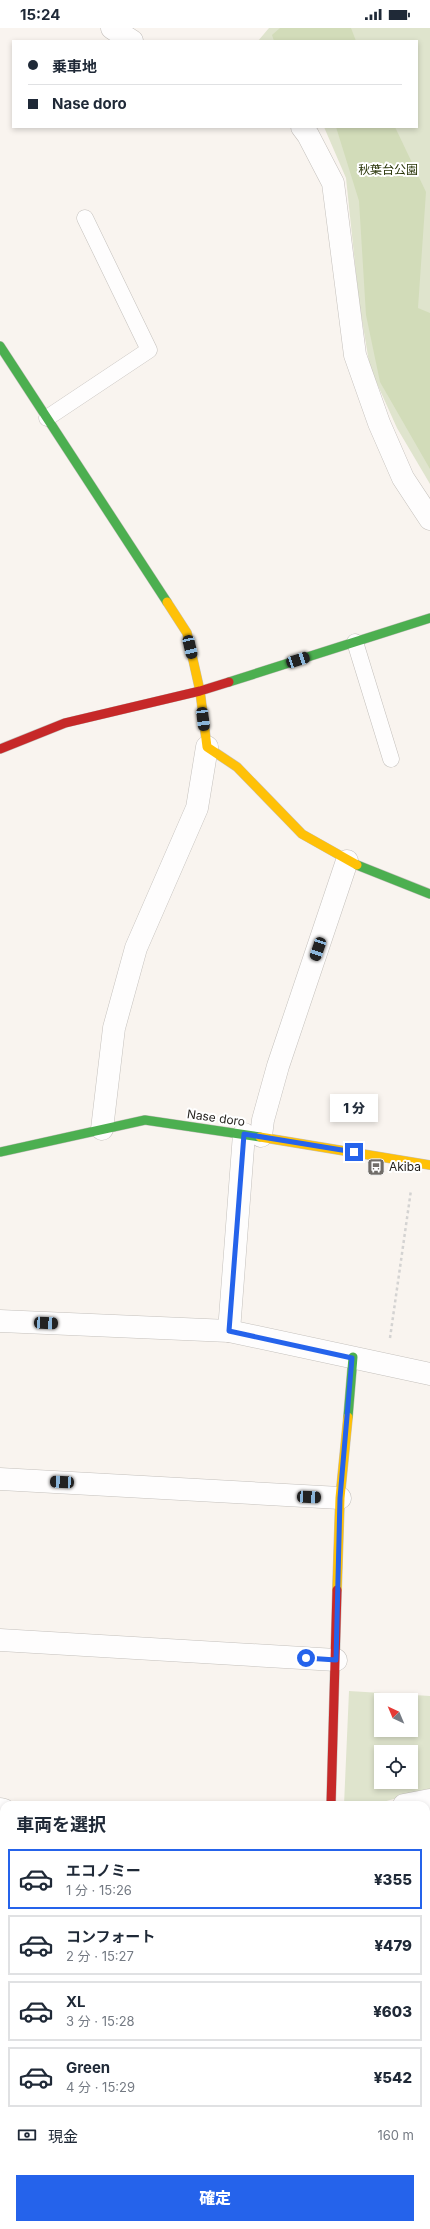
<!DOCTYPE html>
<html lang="ja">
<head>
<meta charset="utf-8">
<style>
	:root { --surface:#fff; --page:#f2f2f3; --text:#1f2937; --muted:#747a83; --line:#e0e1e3; --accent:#2563eb }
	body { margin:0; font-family:Inter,"Noto Sans JP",sans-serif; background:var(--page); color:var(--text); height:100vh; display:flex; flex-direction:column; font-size:15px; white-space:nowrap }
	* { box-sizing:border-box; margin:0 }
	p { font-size:13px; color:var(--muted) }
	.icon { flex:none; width:22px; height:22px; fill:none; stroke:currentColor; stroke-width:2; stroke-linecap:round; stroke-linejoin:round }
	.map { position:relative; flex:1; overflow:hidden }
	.panel { position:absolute; left:0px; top:1773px; width:430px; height:428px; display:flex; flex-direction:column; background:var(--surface); border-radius:12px 12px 0 0; box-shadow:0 2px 6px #0003 }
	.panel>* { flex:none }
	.guide { position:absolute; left:12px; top:12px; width:406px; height:88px; border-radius:0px; box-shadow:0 2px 6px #0003; display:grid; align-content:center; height:88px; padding:0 16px; background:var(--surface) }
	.needle { width:26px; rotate:316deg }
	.buttons { position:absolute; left:374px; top:1665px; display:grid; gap:8px }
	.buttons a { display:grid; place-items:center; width:44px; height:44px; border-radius:0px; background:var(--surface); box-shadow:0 2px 6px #0003; font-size:20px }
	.end { position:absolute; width:18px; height:18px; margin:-9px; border:5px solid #2563eb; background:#fff; box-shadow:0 0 0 2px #fff }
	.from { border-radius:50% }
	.bubble { position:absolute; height:28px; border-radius:0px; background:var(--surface); box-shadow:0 2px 6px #0003; font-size:13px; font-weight:800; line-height:28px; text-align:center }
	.car { position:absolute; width:12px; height:24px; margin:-12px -6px; border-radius:5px; box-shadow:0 0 3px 1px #0007; background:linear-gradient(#222 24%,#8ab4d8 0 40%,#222 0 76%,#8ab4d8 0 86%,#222 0) }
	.guide b { display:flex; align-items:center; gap:14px; height:38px; font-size:15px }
	.guide b+b { border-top:1px solid var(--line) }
	.guide i { width:10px; height:10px; background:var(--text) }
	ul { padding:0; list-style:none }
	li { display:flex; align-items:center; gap:12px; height:60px; margin:0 8px 6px; padding:0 8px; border:2px solid var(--line); border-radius:0px }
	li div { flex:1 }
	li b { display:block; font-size:15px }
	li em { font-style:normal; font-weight:800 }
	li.on { border-color:var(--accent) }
	li>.icon { width:36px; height:36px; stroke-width:1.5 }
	h2 { padding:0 16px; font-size:18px; line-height:48px }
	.pay { display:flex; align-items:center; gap:10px; height:44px; padding:0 16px; font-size:15px }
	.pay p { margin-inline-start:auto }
	.cta { display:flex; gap:8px; margin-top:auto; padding:8px 16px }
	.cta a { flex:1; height:46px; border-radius:0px; background:var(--accent); color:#fff; font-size:16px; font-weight:800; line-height:46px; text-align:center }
	.status { display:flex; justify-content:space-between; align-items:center; height:28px; padding:0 20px; background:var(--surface); direction:ltr }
	.status svg { height:11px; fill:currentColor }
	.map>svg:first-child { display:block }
	.green { fill:#dfe4cd; fill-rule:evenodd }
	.forest { fill:#d2dcb9 }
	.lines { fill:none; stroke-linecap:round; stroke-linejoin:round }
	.lane-casing { stroke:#c4c0bc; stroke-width:17 }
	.street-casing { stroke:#c4c0bc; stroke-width:23 }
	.fast-casing { stroke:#c4c0bc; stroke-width:10 }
	.slow-casing { stroke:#c4c0bc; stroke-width:10 }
	.jam-casing { stroke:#c4c0bc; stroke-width:10 }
	.path { stroke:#d4d3d2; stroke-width:2.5; stroke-dasharray:3 3; stroke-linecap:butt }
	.lane { stroke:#fefdfd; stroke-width:16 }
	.street { stroke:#fefdfd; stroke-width:22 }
	.fast { stroke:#4caf50; stroke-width:9 }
	.slow { stroke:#ffc107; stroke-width:9 }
	.jam { stroke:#c62828; stroke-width:9 }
	.route { stroke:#2563eb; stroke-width:5 }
	.labels { text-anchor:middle; stroke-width:4; stroke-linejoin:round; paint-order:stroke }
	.park-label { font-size:12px; fill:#293508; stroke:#fff }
	.street-label { font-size:12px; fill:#26231f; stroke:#fff }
	.poi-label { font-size:12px; fill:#26231f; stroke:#fff; text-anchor:start }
</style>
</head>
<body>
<div class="status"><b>15:24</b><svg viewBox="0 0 49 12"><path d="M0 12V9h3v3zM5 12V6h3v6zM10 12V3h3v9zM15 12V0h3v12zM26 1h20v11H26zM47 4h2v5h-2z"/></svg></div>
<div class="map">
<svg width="430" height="2201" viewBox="0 0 430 2201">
	<rect width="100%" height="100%" fill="#f9f4ef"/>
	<g class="green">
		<path d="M 269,0 L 430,0 L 430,456 L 397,400 L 370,340 L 359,274 L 346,150 L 324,99 L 417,99 L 417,13 L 258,13 Z"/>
		<path d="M 349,1663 L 430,1668 L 430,1761 L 372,1777 L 344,1777 ZM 381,1672 L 411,1672 L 411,1702 L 381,1702 ZM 381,1724 L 411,1724 L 411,1754 L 381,1754 Z"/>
	</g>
	<g class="forest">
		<path d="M 280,0 L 351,0 L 356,13 L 274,13 L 272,7 Z"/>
		<path d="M 336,99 L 395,99 L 426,164 L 418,280 L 430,285 L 430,441 L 380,354 L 366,287 L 359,173 Z"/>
	</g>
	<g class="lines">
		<defs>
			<g id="lane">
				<path d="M 47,390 L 149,322 L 85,190"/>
				<path d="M 355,614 L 391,731"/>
			</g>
			<g id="street">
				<path d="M 112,0 L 132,13"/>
				<path d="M 302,99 L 308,107 L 333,155 L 355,327 L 379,395 L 403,450 L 430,491"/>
				<path d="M 102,1101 L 114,1000 L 136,920 L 197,780 L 207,719"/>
				<path d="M 261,1108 L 263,1092 L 278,1038 L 347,833"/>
				<path d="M 0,1293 L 229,1303 L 244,1106"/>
				<path d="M 229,1303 L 430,1346"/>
				<path d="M 0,1451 L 340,1470"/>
				<path d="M 0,1612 L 336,1632"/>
				<path d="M 404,1777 L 430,1772"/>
				<path d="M 0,1781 L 4,1782"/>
				<path d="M 426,1800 L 430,1788"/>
				<path d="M 426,1899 L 430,1895"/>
				<path d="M 0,1947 L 4,1947"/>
				<path d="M 426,2062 L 430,2085"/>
				<path d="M 0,2117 L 4,2117"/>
				<path d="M 170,2197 L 171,2201"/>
			</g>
			<g id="fast">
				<path d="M 0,318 L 167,574"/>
				<path d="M 229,654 L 430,590"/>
				<path d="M 357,837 L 430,866"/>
				<path d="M 0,1124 L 145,1092 L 260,1109"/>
				<path d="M 348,1389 L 353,1329"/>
			</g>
			<g id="slow">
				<path d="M 167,574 L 187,605 L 200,663 L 207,719 L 237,739 L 302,806 L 357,837"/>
				<path d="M 260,1109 L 430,1137"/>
				<path d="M 337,1562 L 340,1470 L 348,1389"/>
			</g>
			<g id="jam">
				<path d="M 0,721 L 65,695 L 200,663 L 229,654"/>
				<path d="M 331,1777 L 337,1562"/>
			</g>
		</defs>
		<use href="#lane" class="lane-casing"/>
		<use href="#street" class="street-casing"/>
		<use href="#fast" class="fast-casing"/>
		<use href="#slow" class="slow-casing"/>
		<use href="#jam" class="jam-casing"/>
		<path class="path" d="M 390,1310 L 411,1162"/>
		<use href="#lane" class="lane"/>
		<use href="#street" class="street"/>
		<use href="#fast" class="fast"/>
		<use href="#slow" class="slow"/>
		<use href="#jam" class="jam"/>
	</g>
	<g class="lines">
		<path class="route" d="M 306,1630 L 336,1632 L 340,1470 L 352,1330 L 229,1303 L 244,1106 L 354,1124"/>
	</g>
	<defs>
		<symbol id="bus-square" viewBox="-11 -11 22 22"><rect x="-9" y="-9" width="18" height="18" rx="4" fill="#706c68" stroke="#fff"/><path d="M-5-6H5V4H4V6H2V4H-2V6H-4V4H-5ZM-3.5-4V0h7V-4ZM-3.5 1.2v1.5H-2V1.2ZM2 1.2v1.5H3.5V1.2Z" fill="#fff"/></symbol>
	</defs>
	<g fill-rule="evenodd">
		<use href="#bus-square" x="366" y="1129" width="20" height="20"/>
	</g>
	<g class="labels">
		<g class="park-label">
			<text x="388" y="146">秋葉台公園</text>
		</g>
		<g class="street-label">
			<text transform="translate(216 1090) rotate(8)" y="4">Nase doro</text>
		</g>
		<g class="poi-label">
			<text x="389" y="1143">Akiba</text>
		</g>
	</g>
</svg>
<div class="buttons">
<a><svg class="needle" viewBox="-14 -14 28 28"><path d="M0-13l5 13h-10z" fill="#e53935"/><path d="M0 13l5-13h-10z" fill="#747a83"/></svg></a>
<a><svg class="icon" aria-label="locate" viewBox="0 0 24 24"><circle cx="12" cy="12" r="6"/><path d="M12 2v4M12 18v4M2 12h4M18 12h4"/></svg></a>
</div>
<i class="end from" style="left:306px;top:1630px"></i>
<i class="end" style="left:354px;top:1124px"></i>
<div class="bubble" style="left:330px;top:1066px;width:48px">1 分</div>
<i class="car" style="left:190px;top:619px;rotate:167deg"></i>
<i class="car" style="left:298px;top:632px;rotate:72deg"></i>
<i class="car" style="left:203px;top:691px;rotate:173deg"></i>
<i class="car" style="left:318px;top:921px;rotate:199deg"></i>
<i class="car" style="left:46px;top:1295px;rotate:93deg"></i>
<i class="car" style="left:62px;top:1454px;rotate:273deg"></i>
<i class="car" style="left:309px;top:1469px;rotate:93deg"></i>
<div class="guide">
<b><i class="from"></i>乗車地</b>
<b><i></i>Nase doro</b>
</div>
<section class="panel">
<h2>車両を選択</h2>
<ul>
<li class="on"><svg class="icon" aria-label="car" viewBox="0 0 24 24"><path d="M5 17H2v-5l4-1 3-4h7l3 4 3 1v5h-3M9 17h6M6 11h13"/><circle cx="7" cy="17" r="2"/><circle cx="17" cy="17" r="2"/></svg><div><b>エコノミー</b><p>1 分 · 15:26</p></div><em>¥355</em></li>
<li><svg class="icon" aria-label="car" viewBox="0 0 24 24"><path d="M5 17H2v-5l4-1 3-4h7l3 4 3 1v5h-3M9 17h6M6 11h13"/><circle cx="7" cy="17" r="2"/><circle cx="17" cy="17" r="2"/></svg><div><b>コンフォート</b><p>2 分 · 15:27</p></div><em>¥479</em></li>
<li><svg class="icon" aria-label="car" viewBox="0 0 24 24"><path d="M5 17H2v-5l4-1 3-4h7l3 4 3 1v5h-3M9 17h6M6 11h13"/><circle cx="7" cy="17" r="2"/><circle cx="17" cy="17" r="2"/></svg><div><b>XL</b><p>3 分 · 15:28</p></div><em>¥603</em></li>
<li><svg class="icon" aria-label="car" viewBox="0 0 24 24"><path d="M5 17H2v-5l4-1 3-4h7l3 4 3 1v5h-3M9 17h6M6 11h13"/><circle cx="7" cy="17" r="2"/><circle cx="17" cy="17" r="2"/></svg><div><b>Green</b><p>4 分 · 15:29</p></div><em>¥542</em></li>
</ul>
<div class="pay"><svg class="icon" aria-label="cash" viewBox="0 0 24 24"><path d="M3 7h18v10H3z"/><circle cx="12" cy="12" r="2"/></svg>現金<p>160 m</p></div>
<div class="cta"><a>確定</a></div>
</section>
</div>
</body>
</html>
